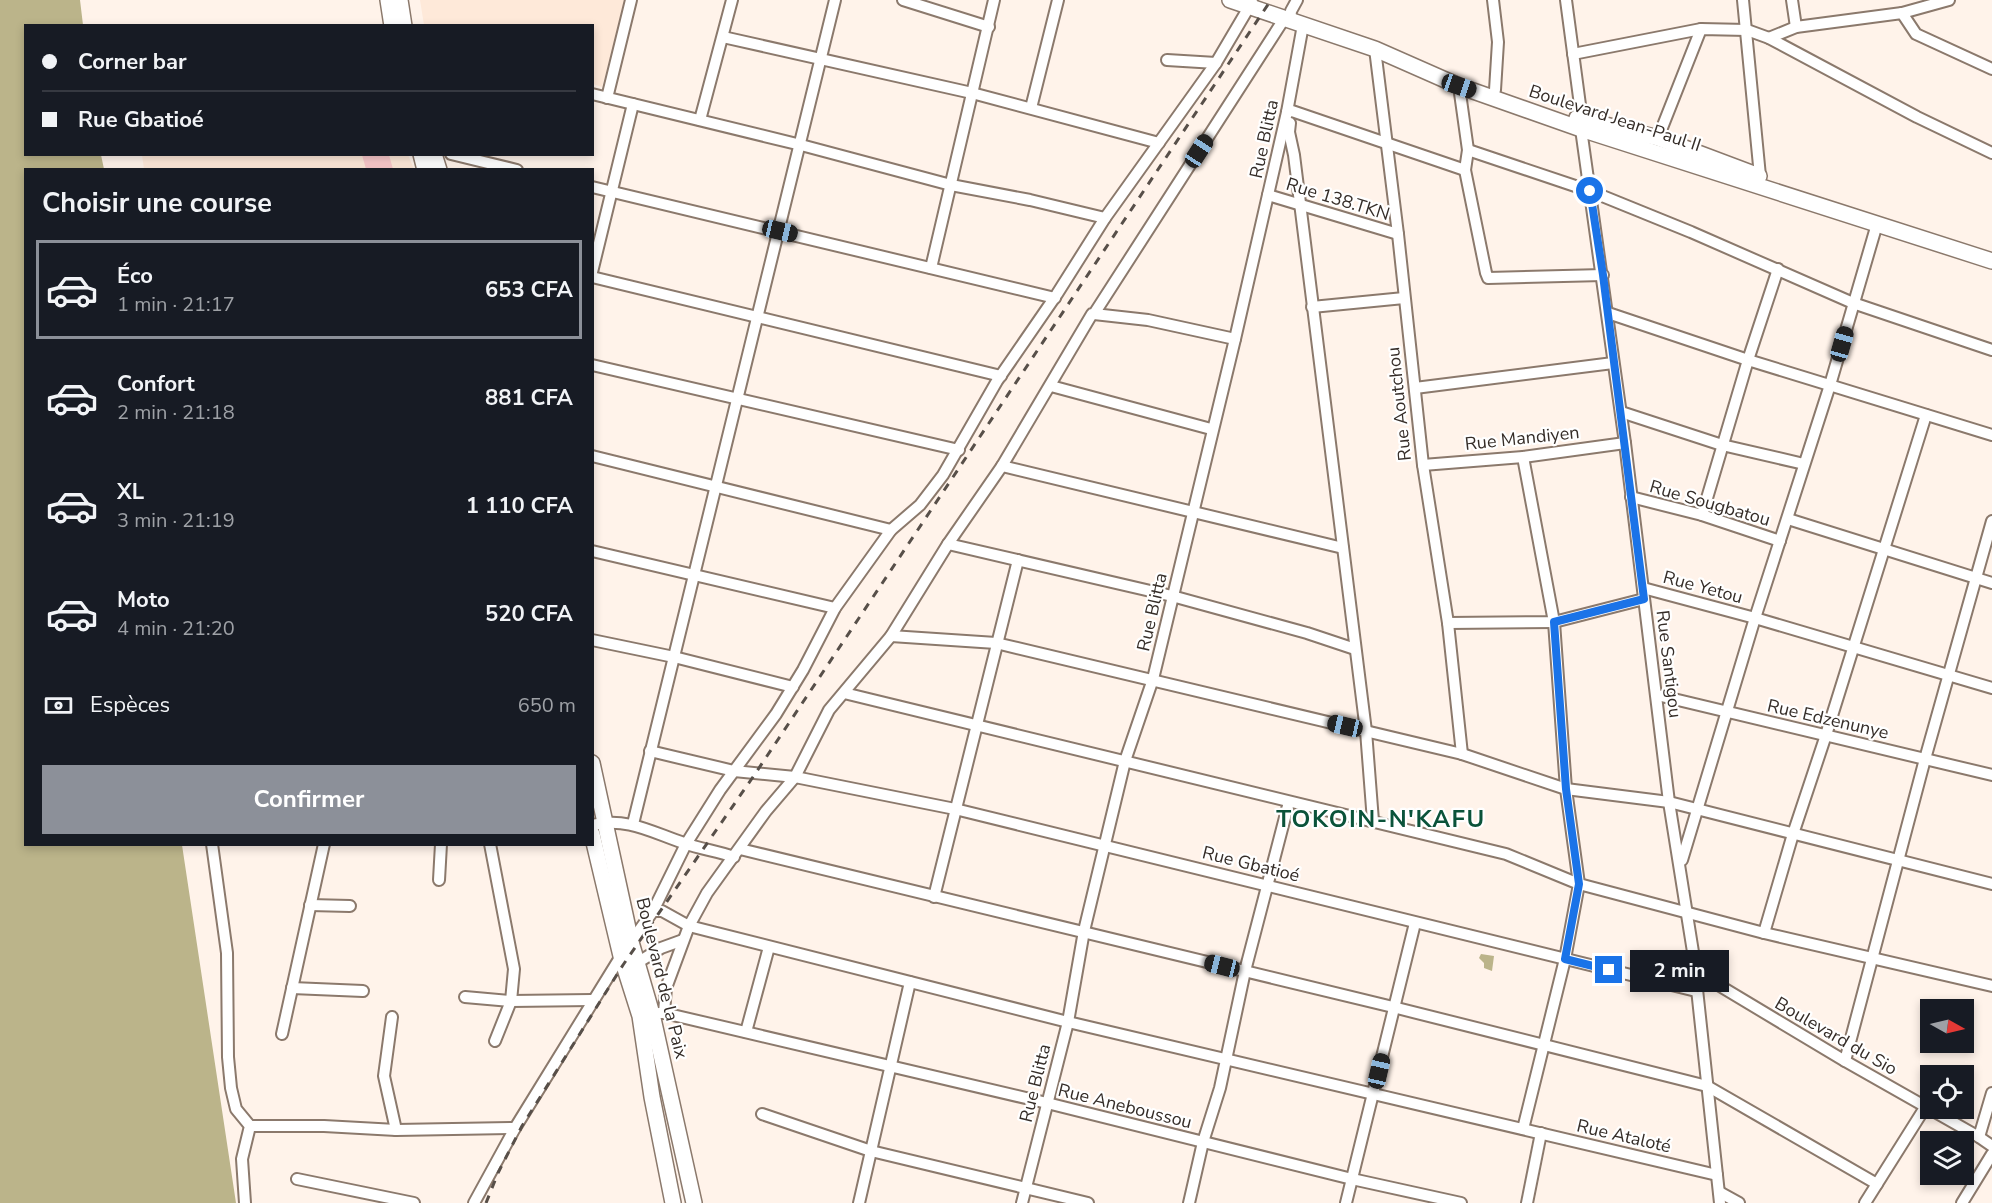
<!DOCTYPE html>
<html lang="fr">
<head>
<meta charset="utf-8">
<style>
	:root { --surface:#171b24; --page:#20242c; --text:#f1f3f6; --muted:#9ea1a6; --line:#363941; --accent:#8c9099 }
	body { margin:0; font-family:"Nunito Sans",sans-serif; background:var(--page); color:var(--text); height:100vh; display:flex; flex-direction:column; font-size:22px; white-space:nowrap }
	* { box-sizing:border-box; margin:0 }
	p { font-size:20px; color:var(--muted) }
	.icon { flex:none; width:33px; height:33px; fill:none; stroke:currentColor; stroke-width:2; stroke-linecap:round; stroke-linejoin:round }
	.map { position:relative; flex:1; overflow:hidden }
	.sheet { position:absolute; left:24px; top:168px; width:570px; height:678px; display:flex; flex-direction:column; background:var(--surface); border-radius:0px; box-shadow:0 3px 9px #0003 }
	.sheet>* { flex:none }
	.guide { position:absolute; left:24px; top:24px; width:570px; height:132px; border-radius:0px; box-shadow:0 3px 9px #0003; display:grid; align-content:center; height:132px; padding:0 18px; background:var(--surface) }
	.needle { width:39px; rotate:98deg }
	.tools { position:absolute; left:1920px; top:999px; display:grid; gap:12px }
	.tools a { display:grid; place-items:center; width:54px; height:54px; border-radius:0px; background:var(--surface); box-shadow:0 3px 9px #0003; font-size:30px }
	.end { position:absolute; width:27px; height:27px; margin:-14px; border:8px solid #1a73e8; background:#fff; box-shadow:0 0 0 3px #fff }
	.from { border-radius:50% }
	.bubble { position:absolute; height:42px; border-radius:0px; background:var(--surface); box-shadow:0 3px 9px #0003; font-size:20px; font-weight:700; line-height:42px; text-align:center }
	.car { position:absolute; width:18px; height:36px; margin:-18px -9px; border-radius:8px; box-shadow:0 0 4px 2px #0007; background:linear-gradient(#222 24%,#8ab4d8 0 40%,#222 0 76%,#8ab4d8 0 86%,#222 0) }
	.guide b { display:flex; align-items:center; gap:21px; height:57px; font-size:22px }
	.guide b+b { border-top:2px solid var(--line) }
	.guide i { width:15px; height:15px; background:var(--text) }
	ul { padding:0; list-style:none }
	li { display:flex; align-items:center; gap:18px; height:99px; margin:0 12px 9px; padding:0 6px; border:3px solid transparent; border-radius:0px }
	li div { flex:1 }
	li b { display:block; font-size:22px }
	li em { font-style:normal; font-weight:700 }
	li.selected { border-color:var(--accent) }
	li>.icon { width:54px; height:54px; stroke-width:1.5 }
	h2 { padding:0 18px; font-size:27px; line-height:72px }
	.pay { display:flex; align-items:center; gap:15px; height:66px; padding:0 18px; font-size:22px }
	.pay p { margin-inline-start:auto }
	.button { display:flex; gap:12px; margin-top:auto; padding:12px 18px }
	.button a { flex:1; height:69px; border-radius:0px; background:var(--accent); color:#fff; font-size:24px; font-weight:700; line-height:69px; text-align:center }
	.map>svg:first-child { display:block }
	.built { fill:#fee9d9 }
	.green { fill:#f9c8ca }
	.water { fill:#bbb48a }
	.lines { fill:none; stroke-linecap:round; stroke-linejoin:round }
	.minor-casing { stroke:#8b796c; stroke-width:14 }
	.secondary-casing { stroke:#8b796c; stroke-width:18 }
	.minor { stroke:#fff; stroke-width:10 }
	.secondary { stroke:#fff; stroke-width:15 }
	.rail { stroke:#574f49; stroke-width:3; stroke-dasharray:8 8; stroke-linecap:butt }
	.route { stroke:#1a73e8; stroke-width:8 }
	.labels { text-anchor:middle; stroke-width:4.5; stroke-linejoin:round; paint-order:stroke }
	.street-label { font-size:18px; fill:#352d28; stroke:#fff }
	.district-label { font-size:24px; font-weight:bold; letter-spacing:1.5px; fill:#0b533a; stroke:#fff }
</style>
</head>
<body>
<div class="map">
<svg width="1992" height="1203" viewBox="0 0 1992 1203">
	<rect width="100%" height="100%" fill="#fff3ea"/>
	<g class="built">
		<path d="M 420,0 L 626,0 L 602,87 L 593,84 L 592,26 L 424,25 Z"/>
		<path d="M 142,155 L 408,155 L 414,169 L 144,169 Z"/>
	</g>
	<path class="green" d="M 362,155 L 389,155 L 393,169 L 366,169 Z"/>
	<g class="water">
		<path d="M 0,0 L 80,0 L 83,25 L 26,26 L 26,154 L 101,155 L 104,169 L 26,170 L 26,844 L 182,845 L 236,1203 L 0,1203 Z"/>
		<path d="M 1481,954 L 1494,956 L 1492,971 L 1484,968 L 1484,963 L 1479,958 Z"/>
	</g>
	<g class="lines">
		<defs>
			<g id="minor">
				<path d="M 903,0 L 989,27"/>
				<path d="M 1493,0 L 1498,42 L 1495,90"/>
				<path d="M 1566,0 L 1582,120 L 1581,129 L 1625,443 L 1669,802 L 1693,952 L 1720,1203"/>
				<path d="M 1743,0 L 1760,176"/>
				<path d="M 1792,0 L 1796,27"/>
				<path d="M 1902,13 L 1916,34 L 1992,69"/>
				<path d="M 1290,21 L 1291,11 L 1297,0"/>
				<path d="M 723,37 L 972,93 L 1159,143"/>
				<path d="M 1769,38 L 1796,27 L 1902,13 L 1949,0"/>
				<path d="M 1375,49 L 1398,234 L 1423,465 L 1448,623 L 1462,754"/>
				<path d="M 1573,54 L 1701,29 L 1747,30 L 1769,38 L 1917,117 L 1992,153"/>
				<path d="M 1167,60 L 1216,63"/>
				<path d="M 1459,86 L 1468,150 L 1465,170 L 1486,273 L 1488,278 L 1603,275"/>
				<path d="M 592,94 L 801,145 L 951,185 L 1030,200 L 1105,218"/>
				<path d="M 607,98 L 631,0"/>
				<path d="M 1031,108 L 1058,0"/>
				<path d="M 1287,112 L 1292,111 L 1465,170"/>
				<path d="M 700,120 L 732,0"/>
				<path d="M 1290,123 L 1289,132 L 1294,155 L 1366,731 L 1373,821"/>
				<path d="M 1658,138 L 1701,29"/>
				<path d="M 1468,150 L 1590,191 L 1691,232 L 1853,303 L 1992,350"/>
				<path d="M 451,154 L 517,170"/>
				<path d="M 592,187 L 1055,298"/>
				<path d="M 1268,195 L 1398,234"/>
				<path d="M 931,268 L 994,0"/>
				<path d="M 592,272 L 633,104"/>
				<path d="M 592,277 L 1001,376"/>
				<path d="M 1312,307 L 1404,298"/>
				<path d="M 1608,313 L 1748,360 L 1992,435"/>
				<path d="M 1094,314 L 1148,320 L 1235,339"/>
				<path d="M 592,365 L 959,450"/>
				<path d="M 1051,386 L 1211,429"/>
				<path d="M 1415,388 L 1613,363"/>
				<path d="M 1621,412 L 1722,445 L 1804,464"/>
				<path d="M 592,456 L 891,530"/>
				<path d="M 1523,457 L 1554,622 L 1566,789 L 1579,884 L 1565,959 L 1523,1129"/>
				<path d="M 1423,465 L 1523,457 L 1625,443"/>
				<path d="M 1002,466 L 1343,548"/>
				<path d="M 1631,497 L 1702,515 L 1780,541"/>
				<path d="M 1702,515 L 1748,360 L 1778,269"/>
				<path d="M 1788,519 L 1992,583"/>
				<path d="M 948,544 L 1172,596 L 1307,633 L 1355,649"/>
				<path d="M 592,551 L 835,608"/>
				<path d="M 1643,588 L 1755,618 L 1992,688"/>
				<path d="M 1448,623 L 1554,622 L 1644,599"/>
				<path d="M 891,636 L 996,643 L 1462,754 L 1566,789 L 1669,802 L 1992,884"/>
				<path d="M 592,640 L 674,657 L 793,687"/>
				<path d="M 844,693 L 1506,854 L 1579,884 L 1764,933 L 1992,986"/>
				<path d="M 1657,695 L 1992,775"/>
				<path d="M 650,751 L 734,771 L 795,777 L 955,809 L 1696,991"/>
				<path d="M 633,824 L 835,0"/>
				<path d="M 592,825 C 628,817 651,832 684,843 C 700,849 717,851 734,857"/>
				<path d="M 212,844 L 227,953 L 228,1057 L 231,1088 L 236,1109 L 250,1126 L 242,1159 L 245,1203"/>
				<path d="M 490,844 L 514,969 L 511,1001 L 495,1041"/>
				<path d="M 740,849 L 1393,1007 L 1707,1086 L 1877,1184"/>
				<path d="M 1682,860 L 1755,618 L 1830,385 L 1877,224"/>
				<path d="M 439,880 L 441,844"/>
				<path d="M 934,897 L 1018,560"/>
				<path d="M 310,905 L 350,906"/>
				<path d="M 653,911 L 662,911 L 689,926 L 1068,1022 L 1717,1175"/>
				<path d="M 1764,933 L 1793,834 L 1826,735 L 1926,415"/>
				<path d="M 631,942 L 653,911 L 686,844 L 720,790 L 776,714 L 803,670 L 835,608 L 891,530 L 920,505 L 943,475 L 997,381 L 1057,294 L 1105,218 L 1216,63 L 1252,2"/>
				<path d="M 637,963 L 661,948 L 683,940"/>
				<path d="M 1695,971 L 1845,1061 L 1979,1137 L 1992,1146"/>
				<path d="M 292,988 L 363,991"/>
				<path d="M 465,997 L 511,1001 L 592,1000"/>
				<path d="M 659,1013 L 664,1013 L 1047,1103 L 1352,1179 L 1461,1203"/>
				<path d="M 664,1013 L 666,988 L 689,926 L 707,893 L 766,811 L 795,777 L 829,710 L 891,636 L 948,544 L 1002,466 L 1092,314 L 1094,314 L 1284,19"/>
				<path d="M 392,1017 L 384,1076 L 396,1130"/>
				<path d="M 746,1032 L 769,947"/>
				<path d="M 282,1034 L 324,844"/>
				<path d="M 1845,1061 L 1925,759 L 1992,521"/>
				<path d="M 762,1114 L 871,1151 L 1088,1203"/>
				<path d="M 250,1126 L 324,1126 L 396,1130 L 515,1128"/>
				<path d="M 1979,1137 L 1992,1093"/>
				<path d="M 297,1179 L 414,1203"/>
				<path d="M 1719,1192 L 1739,1203"/>
				<path d="M 474,1203 L 515,1128 L 621,956"/>
				<path d="M 859,1203 L 910,982"/>
				<path d="M 1022,1203 L 1068,1022 L 1084,931 L 1125,761 L 1153,679 L 1235,339 L 1287,112 L 1303,25"/>
				<path d="M 1189,1203 L 1203,1142 L 1220,1088 L 1245,971 L 1289,802"/>
				<path d="M 1346,1203 L 1415,923"/>
				<path d="M 1527,1203 L 1541,1133"/>
				<path d="M 1865,1203 L 1926,1106"/>
				<path d="M 1962,1203 L 1992,1154"/>
			</g>
			<g id="secondary">
				<path d="M 388,0 L 392,26"/>
				<path d="M 400,0 L 404,26"/>
				<path d="M 1230,0 L 1375,49 L 1459,86 L 1581,129 L 1992,261"/>
				<path d="M 1577,118 L 1658,138 L 1759,176"/>
				<path d="M 421,154 L 425,170"/>
				<path d="M 434,154 L 439,170"/>
				<path d="M 592,763 L 631,942 L 652,1014 L 694,1203"/>
				<path d="M 592,834 L 621,956 L 640,1016 L 652,1097 L 673,1203"/>
			</g>
		</defs>
		<use href="#minor" class="minor-casing"/>
		<use href="#secondary" class="secondary-casing"/>
		<use href="#minor" class="minor"/>
		<use href="#secondary" class="secondary"/>
		<path class="rail" d="M 486,1203 L 498,1173 L 522,1126 L 623,965 L 755,774 L 1271,0"/>
	</g>
	<g class="lines">
		<path class="route" d="M 1590,191 L 1603,275 L 1644,599 L 1554,622 L 1566,789 L 1579,884 L 1565,959 L 1609,970"/>
	</g>
	<g class="labels">
		<g class="street-label">
			<text transform="translate(1615 118) rotate(18)" y="6">Boulevard Jean-Paul II</text>
			<text transform="translate(1264 139) rotate(-78)" y="6">Rue Blitta</text>
			<text transform="translate(1338 199) rotate(17)" y="6">Rue 138.TKN</text>
			<text transform="translate(1399 404) rotate(-96)" y="6">Rue Aoutchou</text>
			<text transform="translate(1522 438) rotate(-6)" y="6">Rue Mandiyen</text>
			<text transform="translate(1710 503) rotate(16)" y="6">Rue Sougbatou</text>
			<text transform="translate(1703 587) rotate(15)" y="6">Rue Yetou</text>
			<text transform="translate(1152 612) rotate(-77)" y="6">Rue Blitta</text>
			<text transform="translate(1669 664) rotate(83)" y="6">Rue Santigou</text>
			<text transform="translate(1828 719) rotate(13)" y="6">Rue Edzenunye</text>
			<text transform="translate(1251 864) rotate(14)" y="6">Rue Gbatioé</text>
			<text transform="translate(662 978) rotate(76)" y="6">Boulevard de la Paix</text>
			<text transform="translate(1836 1036) rotate(30)" y="6">Boulevard du Sio</text>
			<text transform="translate(1035 1083) rotate(-76)" y="6">Rue Blitta</text>
			<text transform="translate(1125 1106) rotate(14)" y="6">Rue Aneboussou</text>
			<text transform="translate(1624 1136) rotate(13)" y="6">Rue Ataloté</text>
		</g>
		<g class="district-label">
			<text x="1381" y="827">TOKOIN-N'KAFU</text>
		</g>
	</g>
</svg>
<div class="tools">
<a><svg class="needle" viewBox="-14 -14 28 28"><path d="M0-13l5 13h-10z" fill="#e53935"/><path d="M0 13l5-13h-10z" fill="#9ea1a6"/></svg></a>
<a><svg class="icon" aria-label="locate" viewBox="0 0 24 24"><circle cx="12" cy="12" r="6"/><path d="M12 2v4M12 18v4M2 12h4M18 12h4"/></svg></a>
<a><svg class="icon" aria-label="layers" viewBox="0 0 24 24"><path d="M12 4l9 5-9 5-9-5zM3 14l9 5 9-5"/></svg></a>
</div>
<i class="end from" style="left:1590px;top:191px"></i>
<i class="end" style="left:1609px;top:970px"></i>
<div class="bubble" style="left:1630px;top:950px;width:99px">2 min</div>
<i class="car" style="left:1459px;top:86px;rotate:109deg"></i>
<i class="car" style="left:1199px;top:151px;rotate:33deg"></i>
<i class="car" style="left:780px;top:231px;rotate:103deg"></i>
<i class="car" style="left:1842px;top:344px;rotate:16deg"></i>
<i class="car" style="left:1345px;top:726px;rotate:283deg"></i>
<i class="car" style="left:1222px;top:966px;rotate:284deg"></i>
<i class="car" style="left:1379px;top:1071px;rotate:13deg"></i>
<div class="guide">
<b><i class="from"></i>Corner bar</b>
<b><i></i>Rue Gbatioé</b>
</div>
<section class="sheet">
<h2>Choisir une course</h2>
<ul>
<li class="selected"><svg class="icon" aria-label="car" viewBox="0 0 24 24"><path d="M5 17H2v-5l4-1 3-4h7l3 4 3 1v5h-3M9 17h6M6 11h13"/><circle cx="7" cy="17" r="2"/><circle cx="17" cy="17" r="2"/></svg><div><b>Éco</b><p>1 min · 21:17</p></div><em>653 CFA</em></li>
<li><svg class="icon" aria-label="car" viewBox="0 0 24 24"><path d="M5 17H2v-5l4-1 3-4h7l3 4 3 1v5h-3M9 17h6M6 11h13"/><circle cx="7" cy="17" r="2"/><circle cx="17" cy="17" r="2"/></svg><div><b>Confort</b><p>2 min · 21:18</p></div><em>881 CFA</em></li>
<li><svg class="icon" aria-label="car" viewBox="0 0 24 24"><path d="M5 17H2v-5l4-1 3-4h7l3 4 3 1v5h-3M9 17h6M6 11h13"/><circle cx="7" cy="17" r="2"/><circle cx="17" cy="17" r="2"/></svg><div><b>XL</b><p>3 min · 21:19</p></div><em>1 110 CFA</em></li>
<li><svg class="icon" aria-label="car" viewBox="0 0 24 24"><path d="M5 17H2v-5l4-1 3-4h7l3 4 3 1v5h-3M9 17h6M6 11h13"/><circle cx="7" cy="17" r="2"/><circle cx="17" cy="17" r="2"/></svg><div><b>Moto</b><p>4 min · 21:20</p></div><em>520 CFA</em></li>
</ul>
<div class="pay"><svg class="icon" aria-label="cash" viewBox="0 0 24 24"><path d="M3 7h18v10H3z"/><circle cx="12" cy="12" r="2"/></svg>Espèces<p>650 m</p></div>
<div class="button"><a>Confirmer</a></div>
</section>
</div>
</body>
</html>
